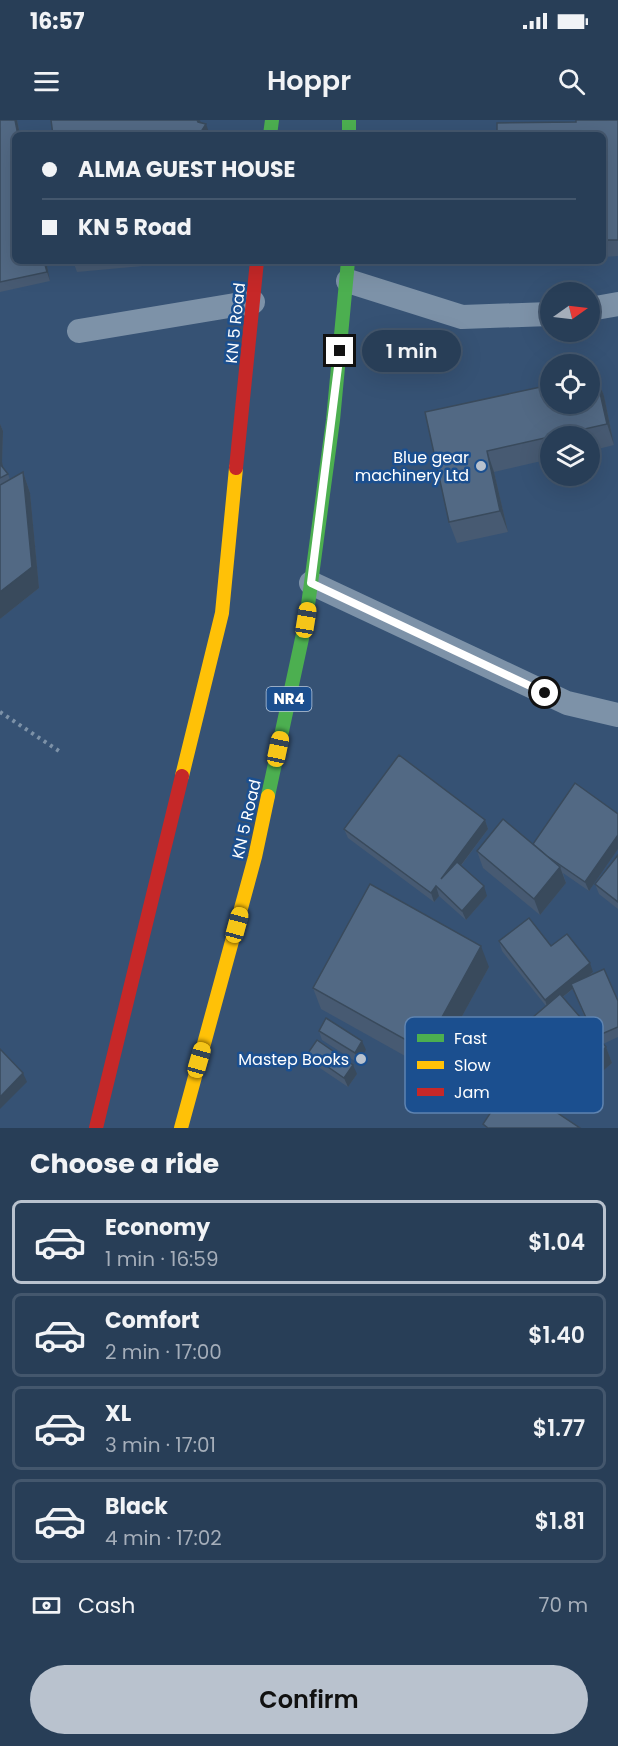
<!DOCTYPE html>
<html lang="en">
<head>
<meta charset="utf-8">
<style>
	:root { --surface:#283e57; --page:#30455d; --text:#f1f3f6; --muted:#a5aeba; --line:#44576d; --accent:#b9c2ce }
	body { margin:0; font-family:Poppins,sans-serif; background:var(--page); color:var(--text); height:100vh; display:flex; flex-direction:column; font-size:22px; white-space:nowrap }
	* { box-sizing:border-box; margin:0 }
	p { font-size:20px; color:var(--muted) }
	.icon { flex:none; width:33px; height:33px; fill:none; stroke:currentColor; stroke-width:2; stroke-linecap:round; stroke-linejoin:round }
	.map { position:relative; height:1008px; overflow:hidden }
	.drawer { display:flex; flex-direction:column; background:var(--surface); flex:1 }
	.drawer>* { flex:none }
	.banner { position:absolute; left:12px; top:12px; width:594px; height:132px; border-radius:9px; box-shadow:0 6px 24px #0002,0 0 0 2px var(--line); display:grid; align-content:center; height:132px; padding:0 30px; background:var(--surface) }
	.needle { width:39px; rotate:76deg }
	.buttons { position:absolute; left:540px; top:162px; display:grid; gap:12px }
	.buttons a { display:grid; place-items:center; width:60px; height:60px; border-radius:50%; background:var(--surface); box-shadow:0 6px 24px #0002,0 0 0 2px var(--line); font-size:30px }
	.end { position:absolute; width:27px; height:27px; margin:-14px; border:8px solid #fff; background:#111; box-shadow:0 0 0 3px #111 }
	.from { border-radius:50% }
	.bubble { position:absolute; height:42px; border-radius:21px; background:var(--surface); box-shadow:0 6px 24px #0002,0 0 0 2px var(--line); font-size:20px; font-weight:600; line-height:42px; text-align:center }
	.car { position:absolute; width:18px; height:36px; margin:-18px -9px; border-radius:8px; box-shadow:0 0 4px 2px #0007; background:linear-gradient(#f5c518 24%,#345 0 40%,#f5c518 0 76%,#345 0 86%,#f5c518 0) }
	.banner b { display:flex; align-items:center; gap:21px; height:57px; font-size:22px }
	.banner b+b { border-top:2px solid var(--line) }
	.banner i { width:15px; height:15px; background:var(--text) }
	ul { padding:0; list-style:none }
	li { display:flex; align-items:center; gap:18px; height:84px; margin:0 12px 9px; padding:0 18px; border:3px solid var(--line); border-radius:9px }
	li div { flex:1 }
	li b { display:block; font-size:22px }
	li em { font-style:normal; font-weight:600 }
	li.current { border-color:var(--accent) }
	li>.icon { width:54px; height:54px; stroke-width:1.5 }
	h2 { padding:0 30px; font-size:27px; line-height:72px }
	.pay { display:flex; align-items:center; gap:15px; height:66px; padding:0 30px; font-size:22px }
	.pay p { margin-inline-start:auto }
	.action { display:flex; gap:12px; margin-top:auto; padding:12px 30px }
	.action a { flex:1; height:69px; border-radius:36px; background:var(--accent); color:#111; font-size:24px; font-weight:600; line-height:69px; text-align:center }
	.status { display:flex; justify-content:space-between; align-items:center; height:42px; padding:0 30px; background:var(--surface); direction:ltr }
	.status svg { height:16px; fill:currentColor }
	header { display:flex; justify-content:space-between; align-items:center; height:78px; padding:0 30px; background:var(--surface); font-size:27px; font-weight:600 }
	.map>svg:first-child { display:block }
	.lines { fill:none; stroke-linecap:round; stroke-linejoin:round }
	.path { stroke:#7d92a8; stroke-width:4; stroke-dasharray:3 4.5; stroke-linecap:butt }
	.lane { stroke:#7d92a8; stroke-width:24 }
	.fast { stroke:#4caf50; stroke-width:14 }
	.slow { stroke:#ffc107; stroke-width:14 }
	.jam { stroke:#c62828; stroke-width:14 }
	.wall { fill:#475a72; fill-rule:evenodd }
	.shaded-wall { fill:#394a5c }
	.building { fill:#526984; stroke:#394a5c; stroke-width:1.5 }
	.route { stroke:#fff; stroke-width:8 }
	.poi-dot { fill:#b9c2ce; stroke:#1b4f8f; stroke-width:2 }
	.labels { text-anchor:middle; stroke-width:5; stroke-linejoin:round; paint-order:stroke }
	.shield { fill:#1b4f8f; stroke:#bbcadd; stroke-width:1.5 }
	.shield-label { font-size:15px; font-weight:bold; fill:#fff }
	.street-label { font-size:16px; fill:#fff; stroke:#1b4f8f }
	.poi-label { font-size:16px; fill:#fff; stroke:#1b4f8f; text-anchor:end }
	.key { fill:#1b4f8f; stroke:#5f84b1; stroke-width:1.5 }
	.key-label { font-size:16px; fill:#fff }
</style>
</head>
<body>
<div class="status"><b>16:57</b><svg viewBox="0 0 49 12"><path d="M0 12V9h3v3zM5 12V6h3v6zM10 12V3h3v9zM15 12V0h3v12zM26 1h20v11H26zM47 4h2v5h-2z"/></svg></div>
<header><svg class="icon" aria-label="menu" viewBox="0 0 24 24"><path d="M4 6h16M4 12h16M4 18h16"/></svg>Hoppr<svg class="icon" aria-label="search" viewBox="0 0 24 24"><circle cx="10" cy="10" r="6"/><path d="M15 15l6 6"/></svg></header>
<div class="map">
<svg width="618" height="1008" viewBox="0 0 618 1008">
	<rect width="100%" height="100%" fill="#365274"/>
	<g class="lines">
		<path class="path" d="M 0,592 L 59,631"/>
		<g class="lane">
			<path d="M 348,161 L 462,197 L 550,194"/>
			<path d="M 590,189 L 618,184"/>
			<path d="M 79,211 L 253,182"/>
			<path d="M 311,463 L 567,583 L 618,595"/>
		</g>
		<g class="fast">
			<path d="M 349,0 L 349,15"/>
			<path d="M 270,15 L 272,0"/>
			<path d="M 268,676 L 306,500 L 333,300 L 348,141"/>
		</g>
		<g class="slow">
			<path d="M 182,656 L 222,493 L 236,348"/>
			<path d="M 181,1008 L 255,737 L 268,676"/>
		</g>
		<g class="jam">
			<path d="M 236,348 L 257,141"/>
			<path d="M 96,1008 L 182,656"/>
		</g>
	</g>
	<g class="wall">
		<path d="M 0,0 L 17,0 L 50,161 L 0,172 Z"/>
		<path d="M 618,0 L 618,136 L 603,137 L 603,15 L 576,2 Z"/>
		<path d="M 73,141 L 197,141 L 77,152 Z"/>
		<path d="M 596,255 L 604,276 L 614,325 L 590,331 L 590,316 L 550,316 L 550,339 L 494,352 L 508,412 L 457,423 L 449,402 L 425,292 Z"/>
		<path d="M 0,304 L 3,311 L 2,342 L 3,348 L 8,354 L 10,360 L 23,352 L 30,373 L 39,468 L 0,499 Z"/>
		<path d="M 618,694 L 618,729 L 589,771 L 563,753 L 566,763 L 540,795 L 483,748 L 477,731 L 533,724 Z"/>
		<path d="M 485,700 L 488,709 L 461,746 L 487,776 L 466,800 L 439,776 L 434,782 L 348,718 L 344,709 Z"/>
		<path d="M 618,735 L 618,789 L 599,774 L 595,764 Z"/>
		<path d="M 499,821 L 551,826 L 593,852 L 589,856 L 618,881 L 618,917 L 603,924 L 606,927 L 612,943 L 570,980 L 524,926 L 518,910 L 546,886 L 502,831 ZM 573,869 L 589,908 L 563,877 Z"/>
		<path d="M 489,847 L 432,951 L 321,889 L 313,868 Z"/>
		<path d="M 319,911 L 366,930 L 358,943 L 322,920 Z"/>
		<path d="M 308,933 L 357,954 L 348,967 L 311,942 Z"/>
	</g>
	<g class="shaded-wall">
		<path d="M 15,0 L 17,0 L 20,15 L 18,15 Z"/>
		<path d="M 197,0 L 200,0 L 202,10 L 206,4 L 210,15 L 199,15 Z"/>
		<path d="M 44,141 L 46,141 L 50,161 L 47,152 Z"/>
		<path d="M 596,255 L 604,276 L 614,325 L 607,304 Z"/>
		<path d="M 0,304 L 3,311 L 2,342 L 5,355 L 0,353 Z"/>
		<path d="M 487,331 L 494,352 L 508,412 L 500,391 Z"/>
		<path d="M 23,352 L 30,373 L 39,468 L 0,499 L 0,472 Z"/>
		<path d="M 485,700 L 488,709 L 444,768 L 441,759 Z"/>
		<path d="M 618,715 L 618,729 L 589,771 L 585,762 Z"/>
		<path d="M 560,747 L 566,763 L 540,795 L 534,779 Z"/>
		<path d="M 436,766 L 439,776 L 434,782 L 431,773 Z"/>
		<path d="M 484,766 L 487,776 L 466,800 L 462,791 Z"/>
		<path d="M 481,826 L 489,847 L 432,951 L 424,930 Z"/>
		<path d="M 590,843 L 593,852 L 548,889 L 545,880 Z"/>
		<path d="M 362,921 L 366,930 L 358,943 L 355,933 Z"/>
		<path d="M 606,927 L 612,943 L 570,980 L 565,963 Z"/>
		<path d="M 353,945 L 357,954 L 348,967 L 344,958 Z"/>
		<path d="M 23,953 L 27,962 L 0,989 L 0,977 Z"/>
	</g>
	<g class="building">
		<path d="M 0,0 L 15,0 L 18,15 L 15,15 L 15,141 L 44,141 L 47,152 L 0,162 Z"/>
		<path d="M 51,0 L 197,0 L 198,2 L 206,4 L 199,15 L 53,15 Z"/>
		<path d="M 576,0 L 618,0 L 618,120 L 603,120 L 603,15 L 497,15 L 497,3 L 576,2 Z"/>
		<path d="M 596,255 L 607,304 L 487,331 L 500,391 L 449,402 L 425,292 L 550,265 L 550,284 L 590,284 L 590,256 Z"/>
		<path d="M 0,344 L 8,354 L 0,358 Z"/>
		<path d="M 23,352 L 32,447 L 0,472 L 0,365 Z"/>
		<path d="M 399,635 L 485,700 L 441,759 L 457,742 L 484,766 L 462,791 L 436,766 L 431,773 L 344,709 Z"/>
		<path d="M 575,663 L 618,694 L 618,715 L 585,762 L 547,736 L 533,724 Z"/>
		<path d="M 503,699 L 560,747 L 534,779 L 477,731 Z"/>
		<path d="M 618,735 L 618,782 L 595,764 Z"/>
		<path d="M 370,764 L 481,826 L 424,930 L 313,868 Z"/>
		<path d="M 529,798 L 551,826 L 567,814 L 590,843 L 545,880 L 499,821 Z"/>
		<path d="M 604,849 L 618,881 L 618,907 L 597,916 L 591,909 L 571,864 Z"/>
		<path d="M 560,874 L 606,927 L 565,963 L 518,910 Z"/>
		<path d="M 326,898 L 362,921 L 355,933 L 319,911 Z"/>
		<path d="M 317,920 L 353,945 L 344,958 L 308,933 Z"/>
		<path d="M 0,929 L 23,953 L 0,977 Z"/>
		<path d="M 511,962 L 580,1008 L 488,1008 L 483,1004 Z"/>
	</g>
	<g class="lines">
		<path class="route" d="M 340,231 L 311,463 L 545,573"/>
	</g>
	<g class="poi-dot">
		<circle cx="481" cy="346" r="6"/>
		<circle cx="361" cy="939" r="6"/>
	</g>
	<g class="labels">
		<rect class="shield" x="266.5" y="567" width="45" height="24" rx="4.5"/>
		<g class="shield-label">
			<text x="289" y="584">NR4</text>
		</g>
		<g class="street-label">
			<text transform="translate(235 203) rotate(-84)" y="6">KN 5 Road</text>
			<text transform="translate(246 699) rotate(-77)" y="6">KN 5 Road</text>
		</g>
		<g class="poi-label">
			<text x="469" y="343">Blue gear<tspan x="469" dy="18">machinery Ltd</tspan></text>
			<text x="349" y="945">Mastep Books</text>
		</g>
	</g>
	<rect x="405" y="897" width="198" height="96" rx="9" class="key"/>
	<rect x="417" y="914" width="27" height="8" fill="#4caf50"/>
	<rect x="417" y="941" width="27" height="8" fill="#ffc107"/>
	<rect x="417" y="968" width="27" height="8" fill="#c62828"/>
	<g class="key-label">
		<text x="454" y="924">Fast</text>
		<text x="454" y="951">Slow</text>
		<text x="454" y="978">Jam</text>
	</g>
</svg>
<div class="buttons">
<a><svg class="needle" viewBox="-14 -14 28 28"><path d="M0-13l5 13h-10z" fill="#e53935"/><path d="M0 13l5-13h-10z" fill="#a5aeba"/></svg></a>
<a><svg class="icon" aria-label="locate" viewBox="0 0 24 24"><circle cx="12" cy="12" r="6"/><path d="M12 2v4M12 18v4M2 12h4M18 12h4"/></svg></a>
<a><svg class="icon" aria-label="layers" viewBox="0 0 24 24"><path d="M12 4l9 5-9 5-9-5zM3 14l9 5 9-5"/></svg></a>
</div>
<i class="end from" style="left:545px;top:573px"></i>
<i class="end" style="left:340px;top:231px"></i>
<div class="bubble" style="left:362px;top:210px;width:99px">1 min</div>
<i class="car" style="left:306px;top:500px;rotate:9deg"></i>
<i class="car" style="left:278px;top:629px;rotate:12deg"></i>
<i class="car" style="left:237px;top:805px;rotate:15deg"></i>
<i class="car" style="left:199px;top:940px;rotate:16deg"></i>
<div class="banner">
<b><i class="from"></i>ALMA GUEST HOUSE</b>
<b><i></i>KN 5 Road</b>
</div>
</div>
<section class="drawer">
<h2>Choose a ride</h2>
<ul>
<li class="current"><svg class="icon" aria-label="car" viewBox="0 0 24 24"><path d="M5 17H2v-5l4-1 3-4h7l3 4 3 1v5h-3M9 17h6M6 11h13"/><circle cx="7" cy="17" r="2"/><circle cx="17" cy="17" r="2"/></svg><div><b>Economy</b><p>1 min · 16:59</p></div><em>$1.04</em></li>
<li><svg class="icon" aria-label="car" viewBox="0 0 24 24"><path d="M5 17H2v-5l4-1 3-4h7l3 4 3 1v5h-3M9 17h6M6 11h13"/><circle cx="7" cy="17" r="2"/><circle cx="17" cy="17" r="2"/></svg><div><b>Comfort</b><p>2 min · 17:00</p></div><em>$1.40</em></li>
<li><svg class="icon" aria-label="car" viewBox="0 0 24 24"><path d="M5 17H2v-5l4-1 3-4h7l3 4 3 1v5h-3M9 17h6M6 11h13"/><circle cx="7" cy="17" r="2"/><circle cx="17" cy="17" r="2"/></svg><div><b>XL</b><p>3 min · 17:01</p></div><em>$1.77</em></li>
<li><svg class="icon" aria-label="car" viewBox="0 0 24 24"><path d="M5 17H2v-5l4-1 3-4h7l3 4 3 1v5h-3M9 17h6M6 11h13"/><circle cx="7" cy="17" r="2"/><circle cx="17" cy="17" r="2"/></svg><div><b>Black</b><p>4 min · 17:02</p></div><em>$1.81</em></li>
</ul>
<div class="pay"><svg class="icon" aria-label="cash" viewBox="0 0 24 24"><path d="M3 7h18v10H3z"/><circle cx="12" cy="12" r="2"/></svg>Cash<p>70 m</p></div>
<div class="action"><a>Confirm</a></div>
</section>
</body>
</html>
